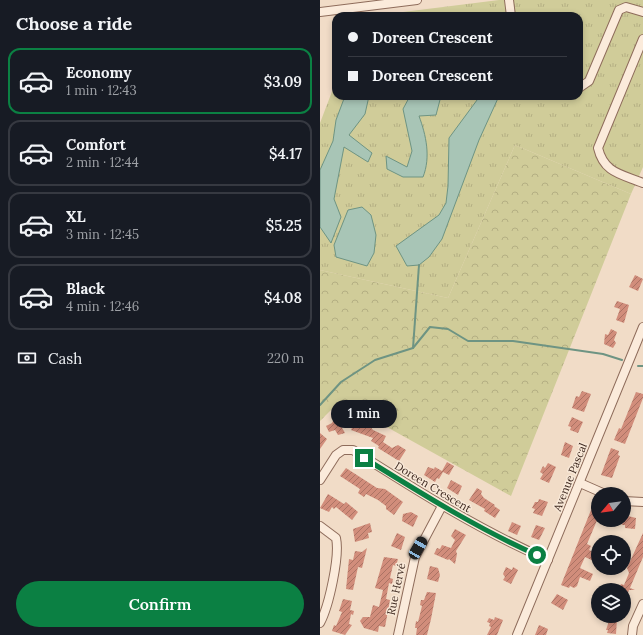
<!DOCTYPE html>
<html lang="en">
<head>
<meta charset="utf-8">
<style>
	:root { --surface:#171b24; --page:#20242c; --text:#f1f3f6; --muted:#9ea1a6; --line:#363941; --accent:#0b8043 }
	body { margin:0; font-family:Lora,serif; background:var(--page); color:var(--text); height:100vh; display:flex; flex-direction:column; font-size:15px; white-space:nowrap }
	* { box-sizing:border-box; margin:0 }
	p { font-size:13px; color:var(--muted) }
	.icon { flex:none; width:22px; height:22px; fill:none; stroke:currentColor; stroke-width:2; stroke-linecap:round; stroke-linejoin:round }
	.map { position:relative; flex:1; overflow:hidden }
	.drawer { display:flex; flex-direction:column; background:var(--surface); width:320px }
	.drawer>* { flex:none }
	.banner { position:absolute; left:12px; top:12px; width:251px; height:88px; border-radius:12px; box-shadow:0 2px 6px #0003; display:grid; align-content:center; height:88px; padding:0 16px; background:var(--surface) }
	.needle { width:26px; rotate:241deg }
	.fabs { position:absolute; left:271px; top:487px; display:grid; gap:8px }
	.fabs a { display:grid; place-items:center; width:40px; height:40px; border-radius:50%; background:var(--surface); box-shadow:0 2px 6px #0003; font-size:20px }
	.end { position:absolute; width:18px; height:18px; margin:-9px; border:5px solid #0b8043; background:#fff; box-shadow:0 0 0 2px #fff }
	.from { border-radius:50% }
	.bubble { position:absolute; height:28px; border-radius:14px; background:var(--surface); box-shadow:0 2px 6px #0003; font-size:13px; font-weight:600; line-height:28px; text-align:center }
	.car { position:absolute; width:12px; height:24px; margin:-12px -6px; border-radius:5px; box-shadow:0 0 3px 1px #0007; background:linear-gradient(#222 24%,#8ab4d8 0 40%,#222 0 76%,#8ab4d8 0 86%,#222 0) }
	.banner b { display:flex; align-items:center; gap:14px; height:38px; font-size:15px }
	.banner b+b { border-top:1px solid var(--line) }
	.banner i { width:10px; height:10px; background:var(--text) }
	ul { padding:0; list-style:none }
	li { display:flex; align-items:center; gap:12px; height:66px; margin:0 8px 6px; padding:0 8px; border:2px solid var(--line); border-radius:12px }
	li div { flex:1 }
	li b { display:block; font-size:15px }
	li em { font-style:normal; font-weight:600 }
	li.current { border-color:var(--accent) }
	li>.icon { width:36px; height:36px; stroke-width:1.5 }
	h2 { padding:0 16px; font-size:18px; line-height:48px }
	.pay { display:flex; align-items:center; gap:10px; height:44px; padding:0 16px; font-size:15px }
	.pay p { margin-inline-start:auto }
	.action { display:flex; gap:8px; margin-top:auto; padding:8px 16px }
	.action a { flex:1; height:46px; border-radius:24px; background:var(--accent); color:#fff; font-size:16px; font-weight:600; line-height:46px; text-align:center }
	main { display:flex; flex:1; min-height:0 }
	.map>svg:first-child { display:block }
	.forest { fill:url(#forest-crowns) }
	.park { fill:url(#park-tufts) }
	.water { fill:#a8c5b6; stroke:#6e9483 }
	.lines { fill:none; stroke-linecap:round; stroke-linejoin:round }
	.stream { stroke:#6e9483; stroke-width:2 }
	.building { fill:url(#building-hatch) }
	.minor-casing { stroke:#8e6c5b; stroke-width:10 }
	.minor { stroke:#fbebdb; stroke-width:8 }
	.route { stroke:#0b8043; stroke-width:5 }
	.labels { text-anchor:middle; stroke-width:3; stroke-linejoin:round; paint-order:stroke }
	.street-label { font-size:11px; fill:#3d281f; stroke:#f8e8d7 }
</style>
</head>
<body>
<main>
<section class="drawer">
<h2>Choose a ride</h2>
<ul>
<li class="current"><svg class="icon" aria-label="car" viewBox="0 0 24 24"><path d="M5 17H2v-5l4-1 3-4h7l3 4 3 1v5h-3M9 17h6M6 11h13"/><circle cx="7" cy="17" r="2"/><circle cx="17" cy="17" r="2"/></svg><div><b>Economy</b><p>1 min · 12:43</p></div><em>$3.09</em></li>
<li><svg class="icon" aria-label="car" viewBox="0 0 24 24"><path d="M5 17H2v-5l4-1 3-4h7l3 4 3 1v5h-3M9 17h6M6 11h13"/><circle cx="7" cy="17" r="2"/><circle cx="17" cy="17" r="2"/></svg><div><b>Comfort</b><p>2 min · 12:44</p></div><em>$4.17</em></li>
<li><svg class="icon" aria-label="car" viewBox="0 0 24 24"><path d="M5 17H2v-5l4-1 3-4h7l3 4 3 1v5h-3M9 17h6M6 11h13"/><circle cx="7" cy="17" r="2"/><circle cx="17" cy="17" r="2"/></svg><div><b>XL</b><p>3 min · 12:45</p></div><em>$5.25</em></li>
<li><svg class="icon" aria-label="car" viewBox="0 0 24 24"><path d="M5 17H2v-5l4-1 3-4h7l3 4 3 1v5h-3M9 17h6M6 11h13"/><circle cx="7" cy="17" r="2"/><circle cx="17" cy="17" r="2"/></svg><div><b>Black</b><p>4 min · 12:46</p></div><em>$4.08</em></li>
</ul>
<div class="pay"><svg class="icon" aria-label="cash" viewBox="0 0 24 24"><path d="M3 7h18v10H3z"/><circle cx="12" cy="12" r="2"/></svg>Cash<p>220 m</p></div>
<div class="action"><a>Confirm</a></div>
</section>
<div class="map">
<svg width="323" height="635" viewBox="0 0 323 635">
	<defs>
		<pattern id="forest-crowns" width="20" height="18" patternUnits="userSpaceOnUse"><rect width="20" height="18" fill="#d0cc99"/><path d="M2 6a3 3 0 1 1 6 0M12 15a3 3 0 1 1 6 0" fill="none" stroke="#b4af83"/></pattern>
		<pattern id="park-tufts" width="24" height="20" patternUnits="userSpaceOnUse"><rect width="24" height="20" fill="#d0cc99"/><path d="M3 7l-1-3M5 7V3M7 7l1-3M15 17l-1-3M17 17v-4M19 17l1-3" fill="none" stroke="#b4af83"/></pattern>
		<pattern id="building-hatch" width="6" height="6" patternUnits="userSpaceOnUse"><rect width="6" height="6" fill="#d18d7b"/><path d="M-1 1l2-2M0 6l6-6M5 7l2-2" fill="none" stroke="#ab7364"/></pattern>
	</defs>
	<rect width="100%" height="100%" fill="#f1dcc7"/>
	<path class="forest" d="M 195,145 L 311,194 L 191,496 L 20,401 L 0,421 L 0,270 L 128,298 Z"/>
	<path class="park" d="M 179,0 L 323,0 L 323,167 L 311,194 L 195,145 L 128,298 L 0,270 L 0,123 L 16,81 L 16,96 L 259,96 L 259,16 L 51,16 Z"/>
	<g class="water">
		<path d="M 25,96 L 49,96 L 45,114 L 29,135 L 52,153 L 48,162 L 24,147 L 14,199 L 21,217 L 11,243 L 0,227 L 0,170 L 13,141 L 16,120 Z"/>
		<path d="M 90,96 L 121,96 L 116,115 L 99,116 C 106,135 111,157 103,177 L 83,177 L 67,169 L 66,156 L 87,167 L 92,151 L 83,109 Z"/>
		<path d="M 160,96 L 179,96 L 159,140 L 122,239 L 109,257 L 99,265 L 87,266 L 76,246 L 119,215 L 126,203 L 128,186 L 129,138 Z"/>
		<path d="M 42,207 L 51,215 L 56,235 L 54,253 L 47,266 L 16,257 L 14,245 L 28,210 Z"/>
	</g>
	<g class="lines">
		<g class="stream">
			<path d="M 93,348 L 99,265"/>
			<path d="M 318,366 L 323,366"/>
			<path d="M 0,405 L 21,382 L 55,360 L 93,348 L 110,327 L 128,329 L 148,341 L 193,341 L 283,354 L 302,360"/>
		</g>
	</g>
	<g class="building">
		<path d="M 315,275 L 323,279 L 318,291 L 309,287 Z"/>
		<path d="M 297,301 L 309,305 L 304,323 L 296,320 L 300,309 L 294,307 Z"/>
		<path d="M 291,329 L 297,332 L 294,340 L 296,343 L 293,348 L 284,344 L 285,334 L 288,335 Z"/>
		<path d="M 262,391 L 271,394 L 264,412 L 252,408 L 256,396 L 259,397 Z"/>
		<path d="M 316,392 L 323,394 L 323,398 L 305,444 L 294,440 L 299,428 L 301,429 Z"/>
		<path d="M 252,417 L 263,422 L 258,433 L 250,430 L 251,427 L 248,426 Z"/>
		<path d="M 14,419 L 19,423 L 24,421 L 27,428 L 21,426 L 25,433 L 18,435 L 15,430 L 9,432 L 6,426 L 12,423 Z"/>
		<path d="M 35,421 L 42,424 L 46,421 L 53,430 L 66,436 L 63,442 L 72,448 L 78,445 L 86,450 L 79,461 L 58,448 L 59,446 L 51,441 L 53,438 L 31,430 Z"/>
		<path d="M 0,433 L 7,439 L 0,449 Z"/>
		<path d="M 245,442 L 253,446 L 249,458 L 241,455 Z"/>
		<path d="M 291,448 L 299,451 L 298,455 L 300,456 L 292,478 L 281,475 Z"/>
		<path d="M 127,462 L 134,466 L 129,475 L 123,472 L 119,479 L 117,478 L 115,482 L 104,475 L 108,467 L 114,469 L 115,467 L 122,471 Z"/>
		<path d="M 228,463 L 236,467 L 229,483 L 220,479 L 223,474 L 220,472 L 223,466 L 225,468 Z"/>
		<path d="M 26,468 L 57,488 L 65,489 L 83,502 L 74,515 L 66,509 L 66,506 L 58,500 L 46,494 L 44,497 L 38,493 L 40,489 L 20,476 Z"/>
		<path d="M 131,480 L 142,486 L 138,495 L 127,488 Z"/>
		<path d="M 157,488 L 162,491 L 161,494 L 164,498 L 175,505 L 174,506 L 180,510 L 175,518 L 164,511 L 165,509 L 149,500 Z"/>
		<path d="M 8,494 L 24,504 L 26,502 L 38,512 L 32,520 L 16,507 L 14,509 L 12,507 L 9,512 L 0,508 Z"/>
		<path d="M 219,499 L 228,502 L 222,516 L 213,513 L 215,509 L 212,508 L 215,502 L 218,502 Z"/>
		<path d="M 273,505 L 278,507 L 278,518 L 267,544 L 271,546 L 269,550 L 278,554 L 278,557 L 276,562 L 265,557 L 260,568 L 273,574 L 270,581 L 260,577 L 257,586 L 254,588 L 250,586 L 249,588 L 241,585 Z"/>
		<path d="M 91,512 L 98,516 L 93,527 L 82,521 L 83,514 Z"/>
		<path d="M 304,515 L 316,518 L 315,529 L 305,528 L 305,525 L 302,525 Z"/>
		<path d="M 192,522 L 201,526 L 197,535 L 188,531 Z"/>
		<path d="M 50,523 L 52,532 L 48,533 L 49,538 L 35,542 L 33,529 Z"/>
		<path d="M 216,525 L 225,528 L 219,540 L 211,537 Z"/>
		<path d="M 135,529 L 146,535 L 136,551 L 137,554 L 135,564 L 129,559 L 128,560 L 114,554 L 117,548 L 120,549 L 122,545 L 131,548 L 135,540 L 131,536 Z"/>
		<path d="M 77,533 L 85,537 L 81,550 L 71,546 Z"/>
		<path d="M 323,533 L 323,557 L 310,588 L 315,590 L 309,590 L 304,603 L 304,590 L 298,590 L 301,584 L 304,585 L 309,573 L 307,568 Z"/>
		<path d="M 47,548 L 42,568 L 38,567 L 33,590 L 26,589 L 29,559 L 33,560 L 35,551 L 42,552 Z"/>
		<path d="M 64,557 L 78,559 L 76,566 L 73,565 L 70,578 L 73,579 L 72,584 L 69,583 L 66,599 L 70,600 L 65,627 L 59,626 L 58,632 L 44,628 L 40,621 L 43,617 L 50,617 L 53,605 L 59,607 L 63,590 L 55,588 Z"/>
		<path d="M 110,566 L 118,568 L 120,575 L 118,582 L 107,579 Z"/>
		<path d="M 186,567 L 192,570 L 193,567 L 198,570 L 191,584 L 183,580 L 185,577 L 183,574 Z"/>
		<path d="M 107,592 L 116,593 L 111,619 L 107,635 L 96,635 L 97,628 L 95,628 L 96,621 L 98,622 L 102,606 L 100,605 L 101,600 L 104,600 Z"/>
		<path d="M 237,594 L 248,600 L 243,610 L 231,603 Z"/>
		<path d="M 23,599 L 32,601 L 30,610 L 34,611 L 33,615 L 31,614 L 29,624 L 32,625 L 25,635 L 12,631 L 14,625 L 16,626 L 22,612 L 19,611 Z"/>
		<path d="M 175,617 L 183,620 L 177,635 L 167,635 L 171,627 L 169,626 L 170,623 L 167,622 L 169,618 L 174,620 Z"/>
		<path d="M 290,618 L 297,619 L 296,634 L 287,633 L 288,630 L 286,630 Z"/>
		<path d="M 219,625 L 228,629 L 226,635 L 215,635 Z"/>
	</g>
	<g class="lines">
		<defs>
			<g id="minor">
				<path d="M 189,0 L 191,16"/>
				<path d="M 0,12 L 97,0"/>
				<path d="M 323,39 L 278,148 C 284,173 301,174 323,183"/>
				<path d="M 259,88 L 269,81 L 299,10 L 306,7 L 323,12"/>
				<path d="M 0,480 L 16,455 L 23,450 L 33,450 C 96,490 159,530 228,560"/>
				<path d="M 260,483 L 285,494"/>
				<path d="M 304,501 L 323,502"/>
				<path d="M 0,526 L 16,538 C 20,556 9,606 0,623"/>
				<path d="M 78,635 L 95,557 L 122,506"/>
				<path d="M 197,635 L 323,327"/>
				<path d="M 312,635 L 313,626 L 323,604"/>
			</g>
		</defs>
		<use href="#minor" class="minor-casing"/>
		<use href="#minor" class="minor"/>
	</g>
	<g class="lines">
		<path class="route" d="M 44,458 C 101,493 156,528 217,555"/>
	</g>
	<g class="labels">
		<g class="street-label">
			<text transform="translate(250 477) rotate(-68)" y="4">Avenue Pascal</text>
			<text transform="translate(113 487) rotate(31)" y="4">Doreen Crescent</text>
			<text transform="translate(76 589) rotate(-78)" y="4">Rue Hervé</text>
		</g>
	</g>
</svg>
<div class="fabs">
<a><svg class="needle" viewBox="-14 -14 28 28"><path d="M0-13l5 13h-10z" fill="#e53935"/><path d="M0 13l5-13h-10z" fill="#9ea1a6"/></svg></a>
<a><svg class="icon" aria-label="locate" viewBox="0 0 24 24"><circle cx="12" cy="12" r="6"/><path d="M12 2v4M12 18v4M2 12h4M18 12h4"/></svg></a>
<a><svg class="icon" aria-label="layers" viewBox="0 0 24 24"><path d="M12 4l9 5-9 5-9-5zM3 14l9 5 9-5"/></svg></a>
</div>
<i class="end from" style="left:217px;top:555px"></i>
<i class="end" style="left:44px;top:458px"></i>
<div class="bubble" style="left:11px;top:400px;width:66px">1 min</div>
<i class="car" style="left:98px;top:548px;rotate:30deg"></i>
<div class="banner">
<b><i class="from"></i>Doreen Crescent</b>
<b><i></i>Doreen Crescent</b>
</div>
</div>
</main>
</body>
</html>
